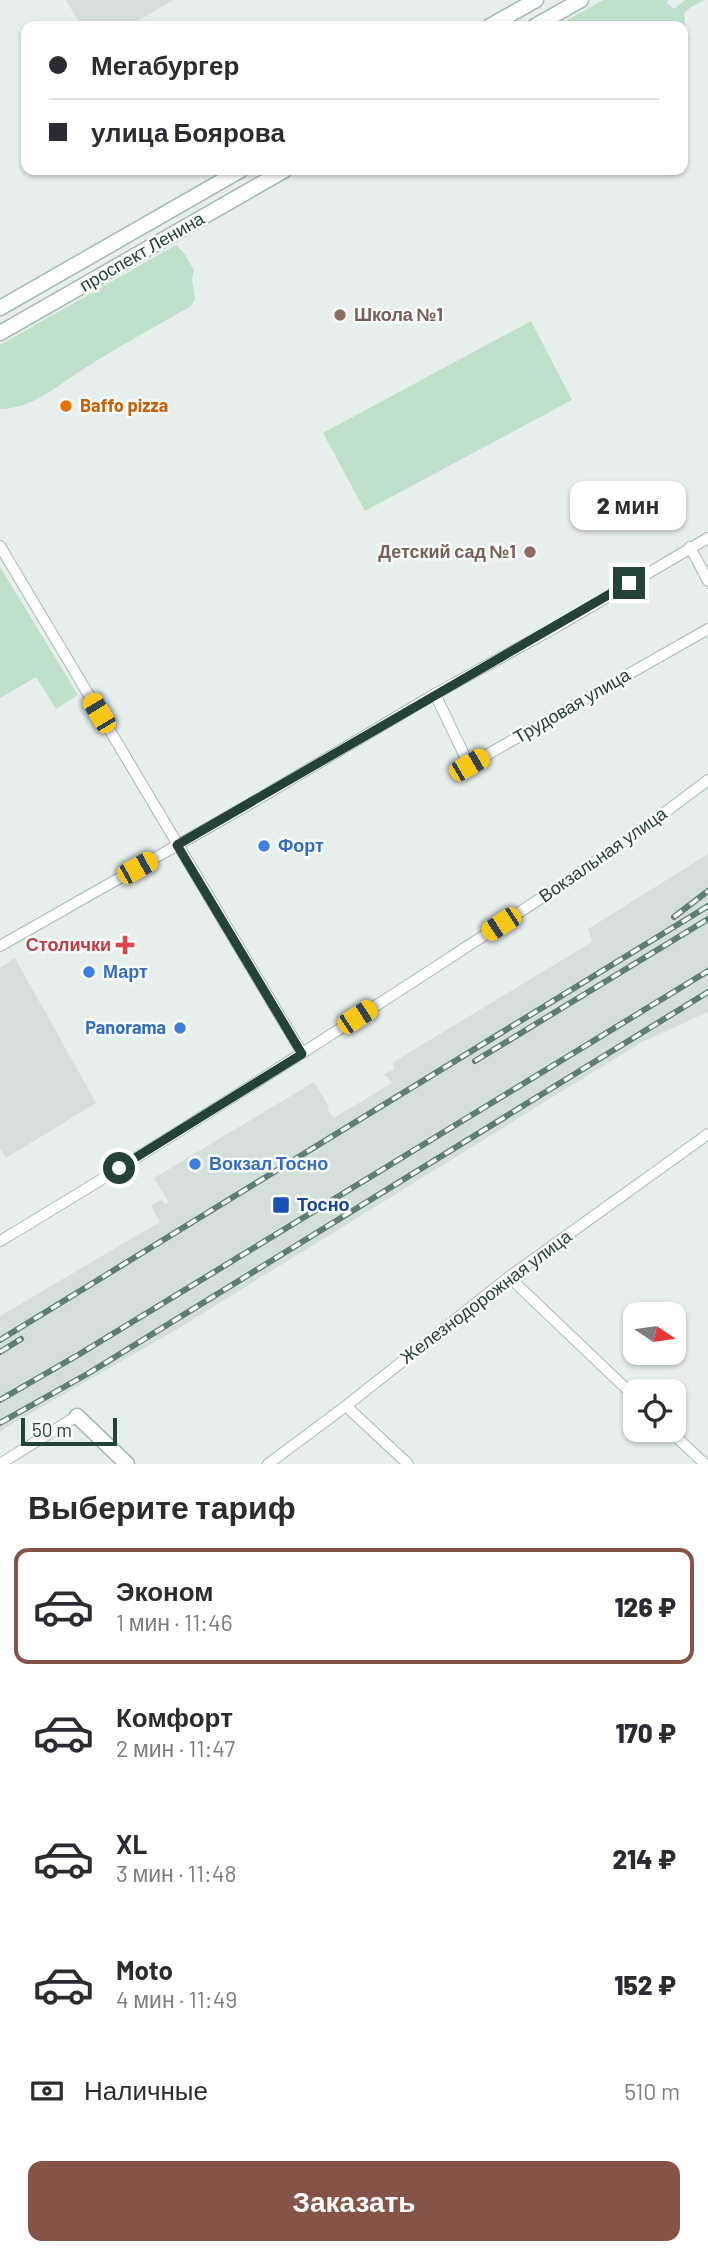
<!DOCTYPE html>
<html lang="ru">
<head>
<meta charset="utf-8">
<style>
	:root { --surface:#fff; --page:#f2f2f3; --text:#2b2b33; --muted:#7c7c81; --line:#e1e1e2; --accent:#855347 }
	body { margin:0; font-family:Barlow,sans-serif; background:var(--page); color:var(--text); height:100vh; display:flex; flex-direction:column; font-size:26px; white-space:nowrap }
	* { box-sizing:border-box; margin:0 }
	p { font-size:23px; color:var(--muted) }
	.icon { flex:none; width:38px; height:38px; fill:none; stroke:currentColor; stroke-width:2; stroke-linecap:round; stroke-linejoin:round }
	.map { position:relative; height:1464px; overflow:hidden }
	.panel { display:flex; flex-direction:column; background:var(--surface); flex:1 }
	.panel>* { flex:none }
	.hud { position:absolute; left:21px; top:21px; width:667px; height:154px; border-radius:14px; box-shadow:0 2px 5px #0004; display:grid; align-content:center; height:154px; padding:0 28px; background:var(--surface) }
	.needle { width:46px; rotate:103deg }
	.buttons { position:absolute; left:623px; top:1302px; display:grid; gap:14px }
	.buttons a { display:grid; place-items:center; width:63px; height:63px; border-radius:14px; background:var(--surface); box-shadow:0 2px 5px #0004; font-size:35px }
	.scale { position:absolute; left:21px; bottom:18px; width:96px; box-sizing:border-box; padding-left:7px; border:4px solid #24423a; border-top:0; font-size:19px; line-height:24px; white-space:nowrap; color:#24423a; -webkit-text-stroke:5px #f7fbf9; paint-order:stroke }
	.end { position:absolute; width:32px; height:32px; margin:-16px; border:9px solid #24423a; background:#fff; box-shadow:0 0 0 4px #fff }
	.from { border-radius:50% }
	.bubble { position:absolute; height:49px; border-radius:14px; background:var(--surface); box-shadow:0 2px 5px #0004; font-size:23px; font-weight:800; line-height:49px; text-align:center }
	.car { position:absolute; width:21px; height:42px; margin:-21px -10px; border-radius:9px; box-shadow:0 0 5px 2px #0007; background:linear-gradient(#f5c518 24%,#345 0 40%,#f5c518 0 76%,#345 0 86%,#f5c518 0) }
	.hud b { display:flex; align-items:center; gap:24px; height:66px; font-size:26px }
	.hud b+b { border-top:2px solid var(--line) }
	.hud i { width:18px; height:18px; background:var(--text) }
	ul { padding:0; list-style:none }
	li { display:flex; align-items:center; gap:21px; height:116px; margin:0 14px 10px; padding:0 14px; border:4px solid transparent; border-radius:14px }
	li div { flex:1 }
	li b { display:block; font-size:26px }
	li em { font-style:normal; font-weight:800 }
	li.on { border-color:var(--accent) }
	li>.icon { width:63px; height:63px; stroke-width:1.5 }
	h2 { padding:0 28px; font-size:32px; line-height:84px }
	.pay { display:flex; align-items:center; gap:18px; height:77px; padding:0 28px; font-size:26px }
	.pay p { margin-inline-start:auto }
	.cta { display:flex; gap:14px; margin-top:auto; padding:14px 28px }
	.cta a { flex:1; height:80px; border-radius:14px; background:var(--accent); color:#fff; font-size:28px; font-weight:800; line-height:80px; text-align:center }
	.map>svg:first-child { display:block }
	.built { fill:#d4dfda }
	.green { fill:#bfe0c8 }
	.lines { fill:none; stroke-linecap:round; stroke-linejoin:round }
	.street-casing { stroke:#a8b8b2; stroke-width:12 }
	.secondary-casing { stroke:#a4bbb3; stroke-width:17 }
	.street { stroke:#fff; stroke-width:10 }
	.secondary { stroke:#fff; stroke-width:14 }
	.rail-casing { stroke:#5f7d75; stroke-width:6 }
	.rail { stroke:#f7fbf9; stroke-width:3.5; stroke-dasharray:10; stroke-linecap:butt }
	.route { stroke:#24423a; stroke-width:9 }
	.education-dot { fill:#8d6e63; stroke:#f7fbf9; stroke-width:2.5 }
	.food-dot { fill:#e8710a; stroke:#f7fbf9; stroke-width:2.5 }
	.shop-dot { fill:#3f7fe0; stroke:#f7fbf9; stroke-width:2.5 }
	.health-dot { fill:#e0444e; stroke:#f7fbf9; stroke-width:2.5 }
	.transit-dot { fill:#1a4fb4; stroke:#f7fbf9; stroke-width:2.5 }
	.labels { text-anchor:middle; stroke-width:5; stroke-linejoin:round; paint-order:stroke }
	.street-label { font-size:18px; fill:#24423a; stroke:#f7fbf9 }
	.education-label { font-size:18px; font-weight:bold; fill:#785e54; stroke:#f7fbf9; text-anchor:start }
	.food-label { font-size:18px; font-weight:bold; fill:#c56008; stroke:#f7fbf9; text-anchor:start }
	.shop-label { font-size:18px; font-weight:bold; fill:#366cbe; stroke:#f7fbf9; text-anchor:start }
	.health-label { font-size:18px; font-weight:bold; fill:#be3a42; stroke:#f7fbf9; text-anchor:end }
	.transit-label { font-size:18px; font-weight:bold; fill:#164399; stroke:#f7fbf9; text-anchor:start }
</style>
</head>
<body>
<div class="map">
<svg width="708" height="1464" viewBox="0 0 708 1464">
	<rect width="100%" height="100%" fill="#e6efeb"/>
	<g class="built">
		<path d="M 66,0 L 173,0 L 129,26 L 81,26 Z"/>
		<path d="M 708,854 L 708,1012 L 642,1042 L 176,1330 L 0,1431 L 0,1316 L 160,1222 L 151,1206 L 162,1199 L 165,1204 L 169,1203 L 154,1178 L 314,1082 L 329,1107 L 327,1109 L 334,1118 L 392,1083 L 384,1074 L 395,1069 L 392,1063 L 592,942 L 588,929 Z"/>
		<path d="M 15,958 L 96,1103 L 6,1158 L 0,1148 L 0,968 Z"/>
	</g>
	<g class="green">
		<path d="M 604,0 L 668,0 L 667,3 L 674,9 L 685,0 L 705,0 L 691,7 L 684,13 L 685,22 L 683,30 L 682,26 L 556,26 Z"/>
		<path d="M 176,245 L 184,253 L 194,270 L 192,279 L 195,299 L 191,306 C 155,327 117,347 82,370 C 57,386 31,409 0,409 L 0,345 Z"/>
		<path d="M 531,321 L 572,400 L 365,511 L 323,433 Z"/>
		<path d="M 0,567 L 78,695 L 56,709 L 36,677 L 0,698 Z"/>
	</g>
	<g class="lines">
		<defs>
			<g id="street">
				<path d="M 0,546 L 302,1053"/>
				<path d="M 690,547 L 708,581"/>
				<path d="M 435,694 L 469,765 L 708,629"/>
				<path d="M 0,946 L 248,805 L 435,694 L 558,626 L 708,538"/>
				<path d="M 0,1241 C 133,1162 264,1078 394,994 C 500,925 608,857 708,780"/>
				<path d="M 509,1277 L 635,1397"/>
				<path d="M 346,1406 L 408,1464"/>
				<path d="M 669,1430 L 705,1464"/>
				<path d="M 0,1464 L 77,1416"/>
				<path d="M 268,1464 L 346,1406 L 509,1277 L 708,1134"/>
			</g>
			<g id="secondary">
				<path d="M 490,26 L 536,0"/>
				<path d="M 535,26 L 581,0"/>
				<path d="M 0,308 L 241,170"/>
				<path d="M 0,333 L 285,170"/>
				<path d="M 77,1416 L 127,1464"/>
			</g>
		</defs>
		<use href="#street" class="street-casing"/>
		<use href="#secondary" class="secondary-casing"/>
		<use href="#street" class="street"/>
		<use href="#secondary" class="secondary"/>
		<defs>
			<g id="rail">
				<path d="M 674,917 L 708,891"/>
				<path d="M 475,1061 L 708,919"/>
				<path d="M 0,1340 L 708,906"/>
				<path d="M 0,1352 L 21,1339"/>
				<path d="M 0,1400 L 78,1355 L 708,971"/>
				<path d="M 0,1423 L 89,1373 L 708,992"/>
			</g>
		</defs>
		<use href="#rail" class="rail-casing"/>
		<use href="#rail" class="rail"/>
	</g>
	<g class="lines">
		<path class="route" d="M 119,1168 L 302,1054 L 177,845 L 629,583"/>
	</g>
	<g class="education-dot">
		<circle cx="340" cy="315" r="7"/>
		<circle cx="530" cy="552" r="7"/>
	</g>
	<circle class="food-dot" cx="66" cy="406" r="7"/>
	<g class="shop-dot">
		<circle cx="264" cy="846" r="7"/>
		<circle cx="89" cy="972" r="7"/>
		<circle cx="180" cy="1028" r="7"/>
		<circle cx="195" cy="1164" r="7"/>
	</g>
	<path class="health-dot" d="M121.5 934.5h7v7h7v7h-7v7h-7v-7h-7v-7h7z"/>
	<rect class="transit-dot" x="272" y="1196" width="18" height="18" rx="3.5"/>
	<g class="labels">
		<g class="street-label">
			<text transform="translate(142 252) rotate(-30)" y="6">проспект Ленина</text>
			<text transform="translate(572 706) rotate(-30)" y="6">Трудовая улица</text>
			<text transform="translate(603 855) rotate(-35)" y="6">Вокзальная улица</text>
			<text transform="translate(486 1297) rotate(-37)" y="6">Железнодорожная улица</text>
		</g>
		<g class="education-label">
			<text x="354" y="321">Школа №1</text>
			<text x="516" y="558" text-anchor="end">Детский сад №1</text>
		</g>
		<g class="food-label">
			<text x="80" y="412">Baffo pizza</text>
		</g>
		<g class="shop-label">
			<text x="278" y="852">Форт</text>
			<text x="103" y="978">Март</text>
			<text x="166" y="1034" text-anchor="end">Panorama</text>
			<text x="209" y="1170">Вокзал Тосно</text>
		</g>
		<g class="health-label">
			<text x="111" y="951">Столички</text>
		</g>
		<g class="transit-label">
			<text x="297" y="1211">Тосно</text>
		</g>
	</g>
</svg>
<div class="buttons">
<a><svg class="needle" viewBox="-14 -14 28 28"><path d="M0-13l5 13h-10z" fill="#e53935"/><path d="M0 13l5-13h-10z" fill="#7c7c81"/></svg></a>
<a><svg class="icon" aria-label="locate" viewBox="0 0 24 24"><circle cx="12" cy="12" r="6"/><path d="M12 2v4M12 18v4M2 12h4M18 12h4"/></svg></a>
</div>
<div class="scale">50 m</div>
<i class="end from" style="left:119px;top:1168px"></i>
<i class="end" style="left:629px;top:583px"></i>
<div class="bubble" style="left:570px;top:481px;width:116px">2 мин</div>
<i class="car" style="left:99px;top:713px;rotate:329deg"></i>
<i class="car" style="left:469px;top:765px;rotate:60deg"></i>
<i class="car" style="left:137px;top:868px;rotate:61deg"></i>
<i class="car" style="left:501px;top:924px;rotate:237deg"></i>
<i class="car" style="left:357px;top:1017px;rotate:57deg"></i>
<div class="hud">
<b><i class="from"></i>Мегабургер</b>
<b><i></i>улица Боярова</b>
</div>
</div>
<section class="panel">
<h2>Выберите тариф</h2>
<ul>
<li class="on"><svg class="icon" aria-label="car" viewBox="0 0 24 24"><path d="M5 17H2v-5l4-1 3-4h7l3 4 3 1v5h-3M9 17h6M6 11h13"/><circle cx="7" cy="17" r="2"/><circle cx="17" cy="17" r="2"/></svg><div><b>Эконом</b><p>1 мин · 11:46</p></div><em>126 ₽</em></li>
<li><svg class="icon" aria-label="car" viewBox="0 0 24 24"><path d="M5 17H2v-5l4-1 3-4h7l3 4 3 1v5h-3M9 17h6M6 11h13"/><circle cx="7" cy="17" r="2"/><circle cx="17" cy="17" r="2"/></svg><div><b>Комфорт</b><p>2 мин · 11:47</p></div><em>170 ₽</em></li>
<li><svg class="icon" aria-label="car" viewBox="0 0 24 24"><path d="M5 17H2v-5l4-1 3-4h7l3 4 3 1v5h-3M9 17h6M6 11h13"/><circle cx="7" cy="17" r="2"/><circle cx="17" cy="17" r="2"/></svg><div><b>XL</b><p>3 мин · 11:48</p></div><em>214 ₽</em></li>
<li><svg class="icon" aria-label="car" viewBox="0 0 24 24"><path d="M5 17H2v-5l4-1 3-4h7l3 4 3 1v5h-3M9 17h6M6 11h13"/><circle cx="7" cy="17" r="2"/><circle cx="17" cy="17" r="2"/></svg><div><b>Moto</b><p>4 мин · 11:49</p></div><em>152 ₽</em></li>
</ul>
<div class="pay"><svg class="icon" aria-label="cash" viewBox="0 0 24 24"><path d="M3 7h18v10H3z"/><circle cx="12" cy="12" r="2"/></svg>Наличные<p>510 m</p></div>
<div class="cta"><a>Заказать</a></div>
</section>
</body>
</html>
